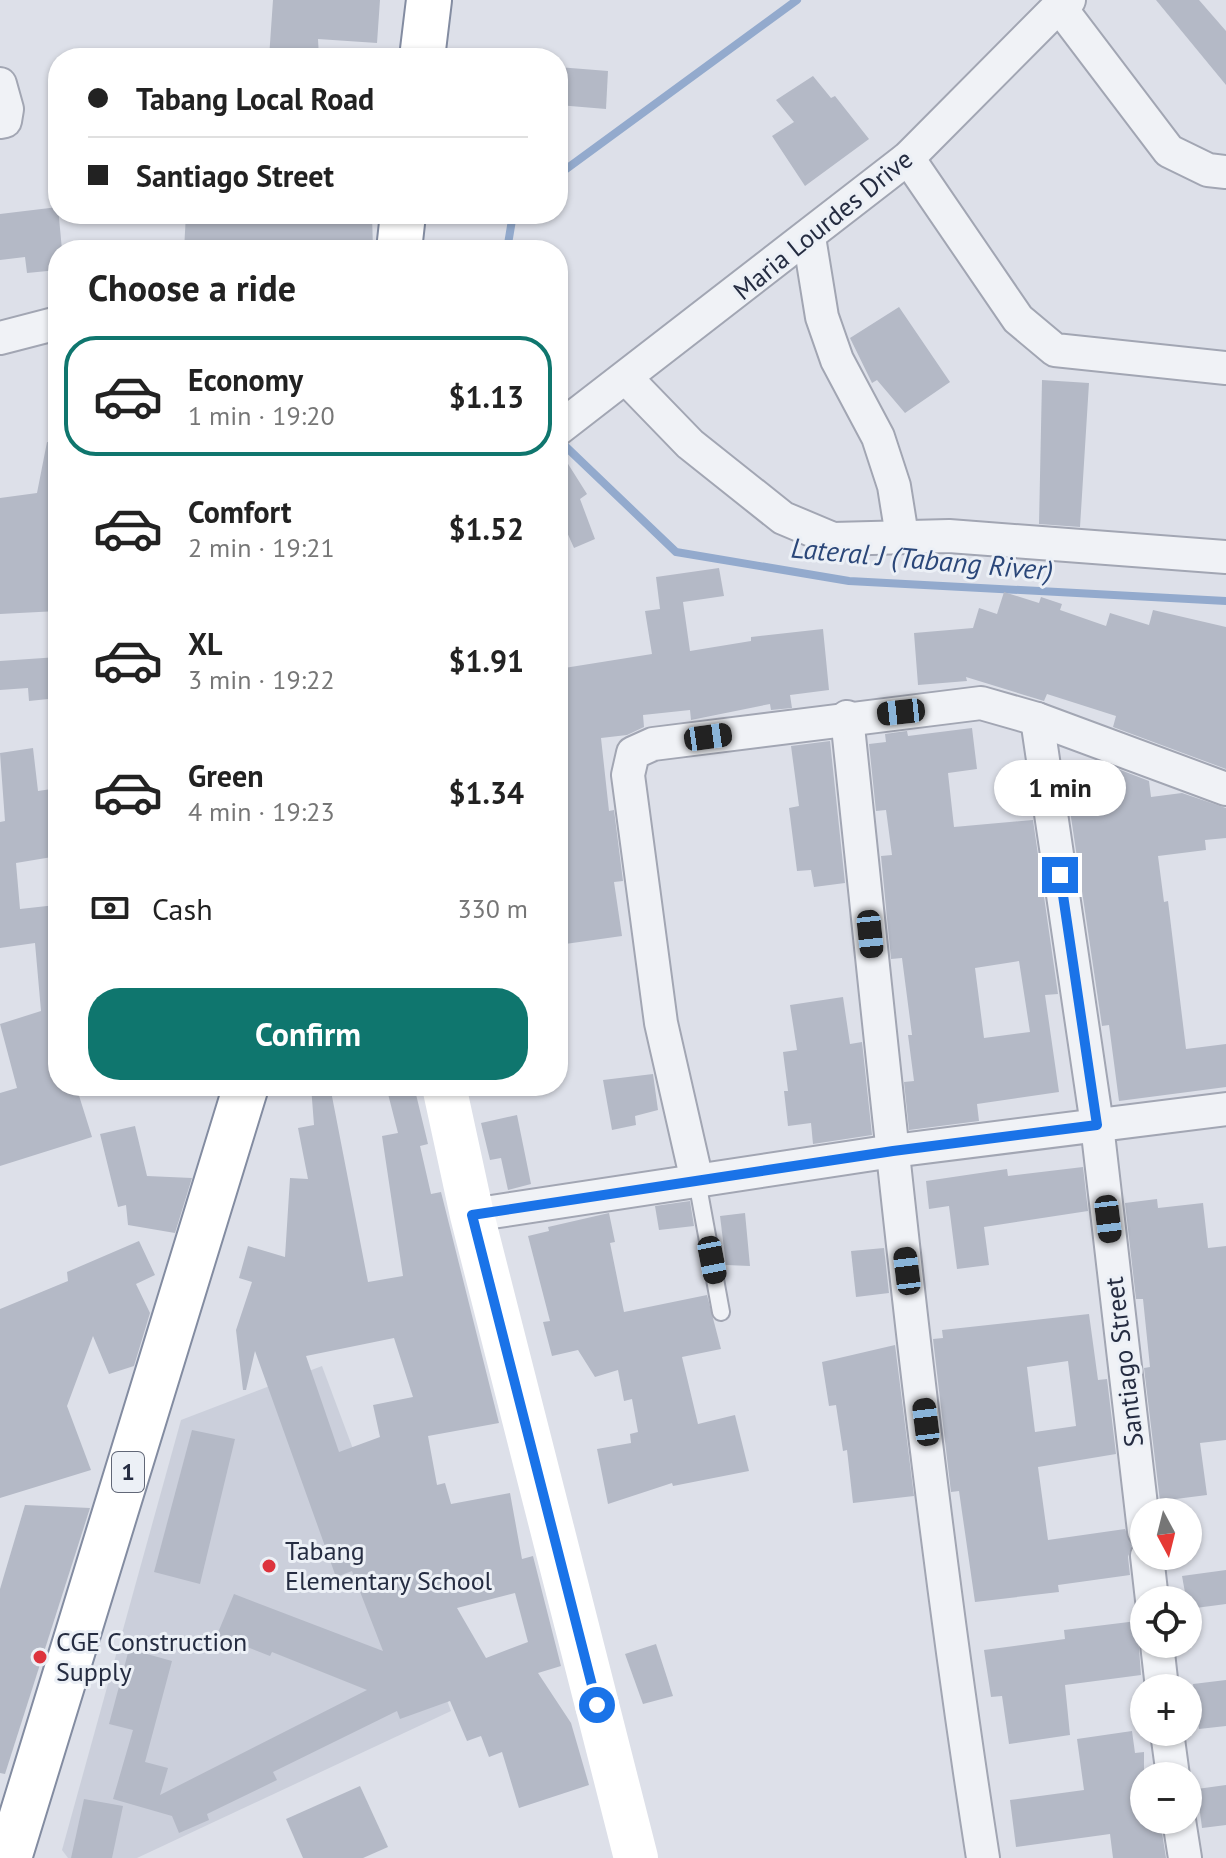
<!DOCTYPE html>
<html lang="en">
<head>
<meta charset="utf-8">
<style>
	:root { --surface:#fff; --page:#f6f6f6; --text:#222; --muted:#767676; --line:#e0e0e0; --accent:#0f766e }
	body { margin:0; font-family:"PT Sans",sans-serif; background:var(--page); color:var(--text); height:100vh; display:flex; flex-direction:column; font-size:30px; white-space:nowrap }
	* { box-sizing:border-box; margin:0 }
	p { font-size:26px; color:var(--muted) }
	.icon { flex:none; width:44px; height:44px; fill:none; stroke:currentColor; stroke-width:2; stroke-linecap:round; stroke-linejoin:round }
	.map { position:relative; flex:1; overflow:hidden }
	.sheet { position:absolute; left:48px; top:240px; width:520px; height:856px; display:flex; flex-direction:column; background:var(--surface); border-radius:32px; box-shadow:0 2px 6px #0004 }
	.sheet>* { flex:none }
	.top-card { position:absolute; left:48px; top:48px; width:520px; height:176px; border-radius:32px; box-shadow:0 2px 6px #0004; display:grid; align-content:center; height:176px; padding:0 40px; background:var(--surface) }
	.needle { width:52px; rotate:173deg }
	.controls { position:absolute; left:1130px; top:1498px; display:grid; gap:16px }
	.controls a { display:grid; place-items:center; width:72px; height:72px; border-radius:50%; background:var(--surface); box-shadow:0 2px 6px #0004; font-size:40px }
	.end { position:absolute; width:36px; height:36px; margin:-18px; border:10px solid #1a73e8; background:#fff; box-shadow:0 0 0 4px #fff }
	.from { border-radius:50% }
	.bubble { position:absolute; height:56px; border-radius:28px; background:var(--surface); box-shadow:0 2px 6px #0004; font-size:26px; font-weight:800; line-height:56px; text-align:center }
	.car { position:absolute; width:24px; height:48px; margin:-24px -12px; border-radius:10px; box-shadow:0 0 6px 2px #0007; background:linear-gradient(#222 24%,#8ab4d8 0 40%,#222 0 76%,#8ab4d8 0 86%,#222 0) }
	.top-card b { display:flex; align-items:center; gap:28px; height:76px; font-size:30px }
	.top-card b+b { border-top:2px solid var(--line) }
	.top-card i { width:20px; height:20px; background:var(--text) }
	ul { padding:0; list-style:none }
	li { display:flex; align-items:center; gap:24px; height:120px; margin:0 16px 12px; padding:0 24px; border:4px solid transparent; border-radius:32px }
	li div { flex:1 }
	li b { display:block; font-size:30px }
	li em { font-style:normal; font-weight:800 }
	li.selected { border-color:var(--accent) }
	li>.icon { width:72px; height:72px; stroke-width:1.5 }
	h2 { padding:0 40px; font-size:36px; line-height:96px }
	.pay { display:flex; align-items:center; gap:20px; height:88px; padding:0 40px; font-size:30px }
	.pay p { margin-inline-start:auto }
	.action { display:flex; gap:16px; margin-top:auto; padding:16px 40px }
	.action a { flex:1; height:92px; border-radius:32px; background:var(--accent); color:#fff; font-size:32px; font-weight:800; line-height:92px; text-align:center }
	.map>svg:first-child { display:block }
	.built { fill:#cbcfdb }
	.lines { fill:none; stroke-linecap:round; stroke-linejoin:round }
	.stream { stroke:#93aacd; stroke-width:8 }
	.building { fill:#b4b9c6; fill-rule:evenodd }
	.lane-casing { stroke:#a2a6b3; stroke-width:20 }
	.street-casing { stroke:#a2a6b3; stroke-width:36 }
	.highway-casing { stroke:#838ca1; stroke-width:48 }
	.lane { stroke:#f0f2f6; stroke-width:16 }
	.street { stroke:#f0f2f6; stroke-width:32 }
	.secondary { stroke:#fff; stroke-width:44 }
	.highway { stroke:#fff; stroke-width:44 }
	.route { stroke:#1a73e8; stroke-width:10 }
	.poi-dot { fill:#dd333d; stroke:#ecf0f6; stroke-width:3 }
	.labels { text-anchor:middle; stroke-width:6; stroke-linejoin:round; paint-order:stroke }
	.shield { fill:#ecf0f6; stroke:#616777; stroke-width:2 }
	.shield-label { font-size:24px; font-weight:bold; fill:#252c41 }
	.street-label { font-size:26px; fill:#252c41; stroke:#ecf0f6 }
	.poi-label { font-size:26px; fill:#252c41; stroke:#ecf0f6; text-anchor:start }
	.water-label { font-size:28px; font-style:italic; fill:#2b4779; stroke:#ecf0f6 }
</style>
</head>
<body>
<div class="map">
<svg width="1226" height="1858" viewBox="0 0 1226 1858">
	<rect width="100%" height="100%" fill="#dde0e9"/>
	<path class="built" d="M 322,1366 L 451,1711 L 137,1858 L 68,1858 L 62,1850 L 181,1420 Z"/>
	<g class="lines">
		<g class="stream">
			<path d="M 558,175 L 797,0"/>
			<path d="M 507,250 L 513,214"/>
			<path d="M 563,444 L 676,552 L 849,581 L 1226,601"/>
		</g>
	</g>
	<g class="building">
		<path d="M 273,0 L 380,0 L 377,43 L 318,39 L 319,58 L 269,58 Z"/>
		<path d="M 1156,0 L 1199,0 L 1226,31 L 1226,85 Z"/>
		<path d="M 558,67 L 608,71 L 606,109 L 558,105 Z"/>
		<path d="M 813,76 L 831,98 L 835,96 L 869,139 L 805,186 L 772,136 L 794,122 L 776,100 Z"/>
		<path d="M 58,207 L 62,250 L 58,250 L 58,270 L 27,273 L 25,257 L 0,260 L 0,214 Z"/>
		<path d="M 186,214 L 372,214 L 373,250 L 184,250 Z"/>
		<path d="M 899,307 L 950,382 L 905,413 L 877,380 L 872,383 L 850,338 Z"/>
		<path d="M 1042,380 L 1089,383 L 1080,527 L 1039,524 Z"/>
		<path d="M 47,442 L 58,443 L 58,611 L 0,614 L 0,498 L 37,493 Z"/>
		<path d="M 558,448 L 587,494 L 580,499 L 595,539 L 574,548 L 558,512 Z"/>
		<path d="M 719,568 L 724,596 L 683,602 L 690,651 L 751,641 L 751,637 L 823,629 L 829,690 L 790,695 L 792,708 L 771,710 L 770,704 L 691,720 L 690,710 L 643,715 L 644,727 L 627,735 L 601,738 L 609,811 L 614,810 L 623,881 L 614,882 L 622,936 L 558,945 L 558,669 L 652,654 L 645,611 L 660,609 L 656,577 Z"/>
		<path d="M 1004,592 L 1039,603 L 1041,597 L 1062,604 L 1060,610 L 1106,626 L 1110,613 L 1149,625 L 1153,610 L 1226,627 L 1226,769 L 1113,727 L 1116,716 L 1047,694 L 1044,701 L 966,677 L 967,681 L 918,685 L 914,633 L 973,628 L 979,608 L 997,614 Z"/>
		<path d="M 58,657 L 58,698 L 29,701 L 28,688 L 0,690 L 0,661 Z"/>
		<path d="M 972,728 L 977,769 L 948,773 L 954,827 L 1033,820 L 1058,994 L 1045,995 L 1059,1092 L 977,1104 L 979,1121 L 909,1130 L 904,1082 L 914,1081 L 908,1035 L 912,1035 L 902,958 L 891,959 L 881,856 L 892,855 L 886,810 L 876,811 L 869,744 L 886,742 L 885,734 L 907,731 L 908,736 ZM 1019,961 L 1030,1032 L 984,1038 L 975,968 Z"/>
		<path d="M 830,741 L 845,883 L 814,887 L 811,870 L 797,871 L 789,808 L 799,806 L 791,746 Z"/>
		<path d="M 33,748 L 38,791 L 58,788 L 58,810 L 51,811 L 58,856 L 16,863 L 20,909 L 56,905 L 58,1086 L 76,1086 L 92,1137 L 0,1166 L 0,1093 L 17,1088 L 0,1024 L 41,1011 L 35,943 L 0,948 L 0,822 L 5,821 L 0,753 Z"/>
		<path d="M 1105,764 L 1149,781 L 1151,797 L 1182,793 L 1226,808 L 1226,838 L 1205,840 L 1206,850 L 1158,856 L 1164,902 L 1168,901 L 1186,1049 L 1226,1044 L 1226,1087 L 1119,1101 L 1109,1025 L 1102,1026 L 1067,790 L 1107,785 Z"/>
		<path d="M 843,997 L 850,1044 L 862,1042 L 872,1135 L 813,1144 L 811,1123 L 788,1126 L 784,1091 L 788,1091 L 783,1052 L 797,1050 L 790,1005 Z"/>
		<path d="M 653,1074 L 658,1110 L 635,1116 L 636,1125 L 612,1130 L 603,1080 Z"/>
		<path d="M 311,1086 L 330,1086 L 368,1282 L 403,1276 L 382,1136 L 398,1133 L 386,1086 L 414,1086 L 428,1144 L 420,1146 L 431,1194 L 441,1192 L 499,1423 L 428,1436 L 437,1485 L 445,1483 L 451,1504 L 510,1493 L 522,1559 L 533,1556 L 561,1666 L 538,1673 L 571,1723 L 589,1785 L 519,1808 L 502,1752 L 489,1757 L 481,1736 L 467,1741 L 450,1701 L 400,1719 L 397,1711 L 273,1772 L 277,1780 L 207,1814 L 209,1820 L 179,1833 L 172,1816 L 113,1799 L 133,1730 L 109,1724 L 129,1649 L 172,1661 L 145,1762 L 168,1768 L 160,1795 L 367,1690 L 272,1652 L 270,1656 L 217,1635 L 234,1594 L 383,1651 L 352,1571 L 336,1577 L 255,1351 L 246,1390 L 243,1390 L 236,1330 L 252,1282 L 239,1278 L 248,1246 L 285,1257 L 290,1178 L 308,1179 L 298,1128 L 314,1125 ZM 394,1338 L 413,1397 L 373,1405 L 380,1437 L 339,1452 L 306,1356 ZM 515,1593 L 528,1642 L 486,1658 L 457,1608 Z"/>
		<path d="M 517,1115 L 531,1184 L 508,1190 L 501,1158 L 490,1160 L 481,1123 Z"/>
		<path d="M 135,1126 L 147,1176 L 192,1178 L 175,1233 L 128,1225 L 126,1205 L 118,1207 L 100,1134 Z"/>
		<path d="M 1083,1167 L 1088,1211 L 984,1227 L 989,1265 L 957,1269 L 949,1206 L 929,1209 L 926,1181 L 1007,1169 L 1008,1176 Z"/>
		<path d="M 1157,1199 L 1158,1208 L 1203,1203 L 1208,1248 L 1226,1246 L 1226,1440 L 1200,1443 L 1207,1495 L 1160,1501 L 1144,1368 L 1150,1367 L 1143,1299 L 1136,1299 L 1125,1203 Z"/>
		<path d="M 690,1201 L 694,1226 L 659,1230 L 655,1206 Z"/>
		<path d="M 609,1213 L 615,1242 L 610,1243 L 624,1312 L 707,1295 L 721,1349 L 682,1357 L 698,1424 L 735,1415 L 749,1471 L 673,1486 L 672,1483 L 608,1504 L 597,1449 L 631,1443 L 630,1434 L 638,1432 L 632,1399 L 624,1401 L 618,1370 L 595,1377 L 578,1350 L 552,1356 L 543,1322 L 550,1321 L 528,1236 L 549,1231 L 548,1227 Z"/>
		<path d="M 745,1213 L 750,1266 L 726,1265 L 720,1216 Z"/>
		<path d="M 139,1241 L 155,1275 L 136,1284 L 150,1313 L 134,1366 L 109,1374 L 93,1336 L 67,1406 L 91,1470 L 0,1498 L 0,1309 L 68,1281 L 67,1272 Z"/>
		<path d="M 884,1248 L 889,1293 L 856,1297 L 851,1251 Z"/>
		<path d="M 1089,1314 L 1098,1380 L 1107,1379 L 1116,1454 L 1038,1467 L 1048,1540 L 1125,1529 L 1132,1545 L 1128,1557 L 1130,1575 L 1058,1585 L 1059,1592 L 975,1602 L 959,1491 L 951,1492 L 933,1339 L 943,1338 L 942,1330 ZM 1068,1361 L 1076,1426 L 1035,1432 L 1027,1367 Z"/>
		<path d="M 895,1345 L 914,1496 L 853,1503 L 847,1450 L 843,1451 L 836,1405 L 829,1406 L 822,1362 Z"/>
		<path d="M 192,1430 L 235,1439 L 200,1584 L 154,1572 Z"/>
		<path d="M 25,1505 L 90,1508 L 5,1774 L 0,1773 L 0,1589 Z"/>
		<path d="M 1226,1570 L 1226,1604 L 1188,1609 L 1182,1576 Z"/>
		<path d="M 1137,1621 L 1141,1675 L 1065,1685 L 1070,1735 L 1009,1744 L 1002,1696 L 991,1697 L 984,1650 L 1065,1639 L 1064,1630 Z"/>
		<path d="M 656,1644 L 673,1696 L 643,1704 L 625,1654 Z"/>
		<path d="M 1226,1680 L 1226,1726 L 1199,1729 L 1193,1684 Z"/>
		<path d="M 1132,1731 L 1135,1753 L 1144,1752 L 1144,1820 L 1160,1820 L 1166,1858 L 1113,1858 L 1110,1834 L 1016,1847 L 1010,1800 L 1084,1790 L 1077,1739 Z"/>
		<path d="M 1226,1785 L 1226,1825 L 1202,1828 L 1197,1789 Z"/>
		<path d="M 360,1786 L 388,1847 L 363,1858 L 303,1858 L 286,1819 Z"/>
		<path d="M 84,1799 L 123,1806 L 112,1858 L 71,1858 Z"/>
	</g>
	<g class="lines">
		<defs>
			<path id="lane" d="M 697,1181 L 721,1312"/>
			<g id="street">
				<path d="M 1059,6 L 1169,151 L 1208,170 L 1226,172"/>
				<path d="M 0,84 L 7,109 L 5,121 L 0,122"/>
				<path d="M 908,158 L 1018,319 L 1055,350 L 1226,368"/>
				<path d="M 809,237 L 822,317 L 837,360 L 878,437 L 894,486 L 902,536"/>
				<path d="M 0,338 L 58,323"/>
				<path d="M 627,379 L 690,444 L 783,518 L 833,539 L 949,536 L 1226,557"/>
				<path d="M 558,429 L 908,158 L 1059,6 L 1069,0"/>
				<path d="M 847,717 C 887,1098 924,1480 983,1858"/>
				<path d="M 1037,719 L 1097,1125 L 1144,1531"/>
				<path d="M 697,1181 L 661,1023 L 628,775 L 633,753 L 653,744 L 981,703 L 1037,719 L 1226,789"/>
				<path d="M 472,1215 L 893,1151 L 1226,1109"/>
				<path d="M 1147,1556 L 1152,1600"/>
				<path d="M 1157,1644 L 1162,1688"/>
				<path d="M 1167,1732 L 1173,1776"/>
				<path d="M 1179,1820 L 1185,1858"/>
			</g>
			<g id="highway">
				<path d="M 422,58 L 429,0"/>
				<path d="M 399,250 L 403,214"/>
				<path d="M 9,1858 L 246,1086"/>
			</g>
		</defs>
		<use href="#lane" class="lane-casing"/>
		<use href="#street" class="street-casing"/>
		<use href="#highway" class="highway-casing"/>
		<use href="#lane" class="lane"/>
		<use href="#street" class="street"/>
		<path class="secondary" d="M 444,1086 L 472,1215 L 636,1858"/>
		<use href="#highway" class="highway"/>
	</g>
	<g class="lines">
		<path class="route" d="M 597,1705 L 472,1215 L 893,1151 L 1097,1125 L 1060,875"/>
	</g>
	<g class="poi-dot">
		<circle cx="269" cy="1566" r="8"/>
		<circle cx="40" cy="1657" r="8"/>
	</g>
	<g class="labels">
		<rect class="shield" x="112" y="1452" width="32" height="40" rx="6"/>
		<g class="shield-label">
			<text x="128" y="1480">1</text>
		</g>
		<g class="street-label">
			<text transform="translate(823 225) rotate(-39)" y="9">Maria Lourdes Drive</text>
			<text transform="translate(1124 1362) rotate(-97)" y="9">Santiago Street</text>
		</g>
		<g class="poi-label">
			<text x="285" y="1560">Tabang<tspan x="285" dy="30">Elementary School</tspan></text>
			<text x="56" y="1651">CGE Construction<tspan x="56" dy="30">Supply</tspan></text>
		</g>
		<g class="water-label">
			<text transform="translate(922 559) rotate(5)" y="10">Lateral J (Tabang River)</text>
		</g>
	</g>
</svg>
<div class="controls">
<a><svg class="needle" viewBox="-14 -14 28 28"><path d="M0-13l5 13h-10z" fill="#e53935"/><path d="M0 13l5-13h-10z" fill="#767676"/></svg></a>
<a><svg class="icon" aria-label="locate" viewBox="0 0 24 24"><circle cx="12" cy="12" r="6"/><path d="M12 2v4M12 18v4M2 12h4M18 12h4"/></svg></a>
<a>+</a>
<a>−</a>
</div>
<i class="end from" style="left:597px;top:1705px"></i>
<i class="end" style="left:1060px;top:875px"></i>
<div class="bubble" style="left:994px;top:760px;width:132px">1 min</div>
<i class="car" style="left:901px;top:712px;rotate:264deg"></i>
<i class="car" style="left:708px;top:737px;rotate:82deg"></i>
<i class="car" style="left:870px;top:934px;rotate:174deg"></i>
<i class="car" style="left:1108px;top:1219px;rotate:173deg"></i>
<i class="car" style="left:712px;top:1260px;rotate:169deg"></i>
<i class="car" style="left:907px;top:1271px;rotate:353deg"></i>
<i class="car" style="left:926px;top:1422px;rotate:353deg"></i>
<div class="top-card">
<b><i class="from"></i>Tabang Local Road</b>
<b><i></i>Santiago Street</b>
</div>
<section class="sheet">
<h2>Choose a ride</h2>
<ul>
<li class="selected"><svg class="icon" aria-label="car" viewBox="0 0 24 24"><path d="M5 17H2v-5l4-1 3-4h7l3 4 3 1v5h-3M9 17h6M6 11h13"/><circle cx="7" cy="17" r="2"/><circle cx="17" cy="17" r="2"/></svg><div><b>Economy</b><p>1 min · 19:20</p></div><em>$1.13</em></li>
<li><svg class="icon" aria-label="car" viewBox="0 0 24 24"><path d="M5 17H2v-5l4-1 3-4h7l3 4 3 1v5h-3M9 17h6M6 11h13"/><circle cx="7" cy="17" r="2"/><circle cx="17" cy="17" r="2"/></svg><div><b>Comfort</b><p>2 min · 19:21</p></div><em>$1.52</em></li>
<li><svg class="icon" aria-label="car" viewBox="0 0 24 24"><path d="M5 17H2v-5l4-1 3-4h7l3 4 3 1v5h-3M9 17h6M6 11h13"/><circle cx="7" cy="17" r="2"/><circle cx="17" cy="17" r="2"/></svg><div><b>XL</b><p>3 min · 19:22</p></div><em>$1.91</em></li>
<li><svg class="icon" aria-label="car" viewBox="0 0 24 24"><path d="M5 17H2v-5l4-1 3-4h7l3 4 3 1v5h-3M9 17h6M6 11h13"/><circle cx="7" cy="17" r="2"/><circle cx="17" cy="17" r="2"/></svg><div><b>Green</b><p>4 min · 19:23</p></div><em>$1.34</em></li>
</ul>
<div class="pay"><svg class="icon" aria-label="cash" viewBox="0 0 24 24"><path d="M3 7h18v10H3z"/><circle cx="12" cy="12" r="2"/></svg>Cash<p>330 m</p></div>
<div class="action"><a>Confirm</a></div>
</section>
</div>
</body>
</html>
